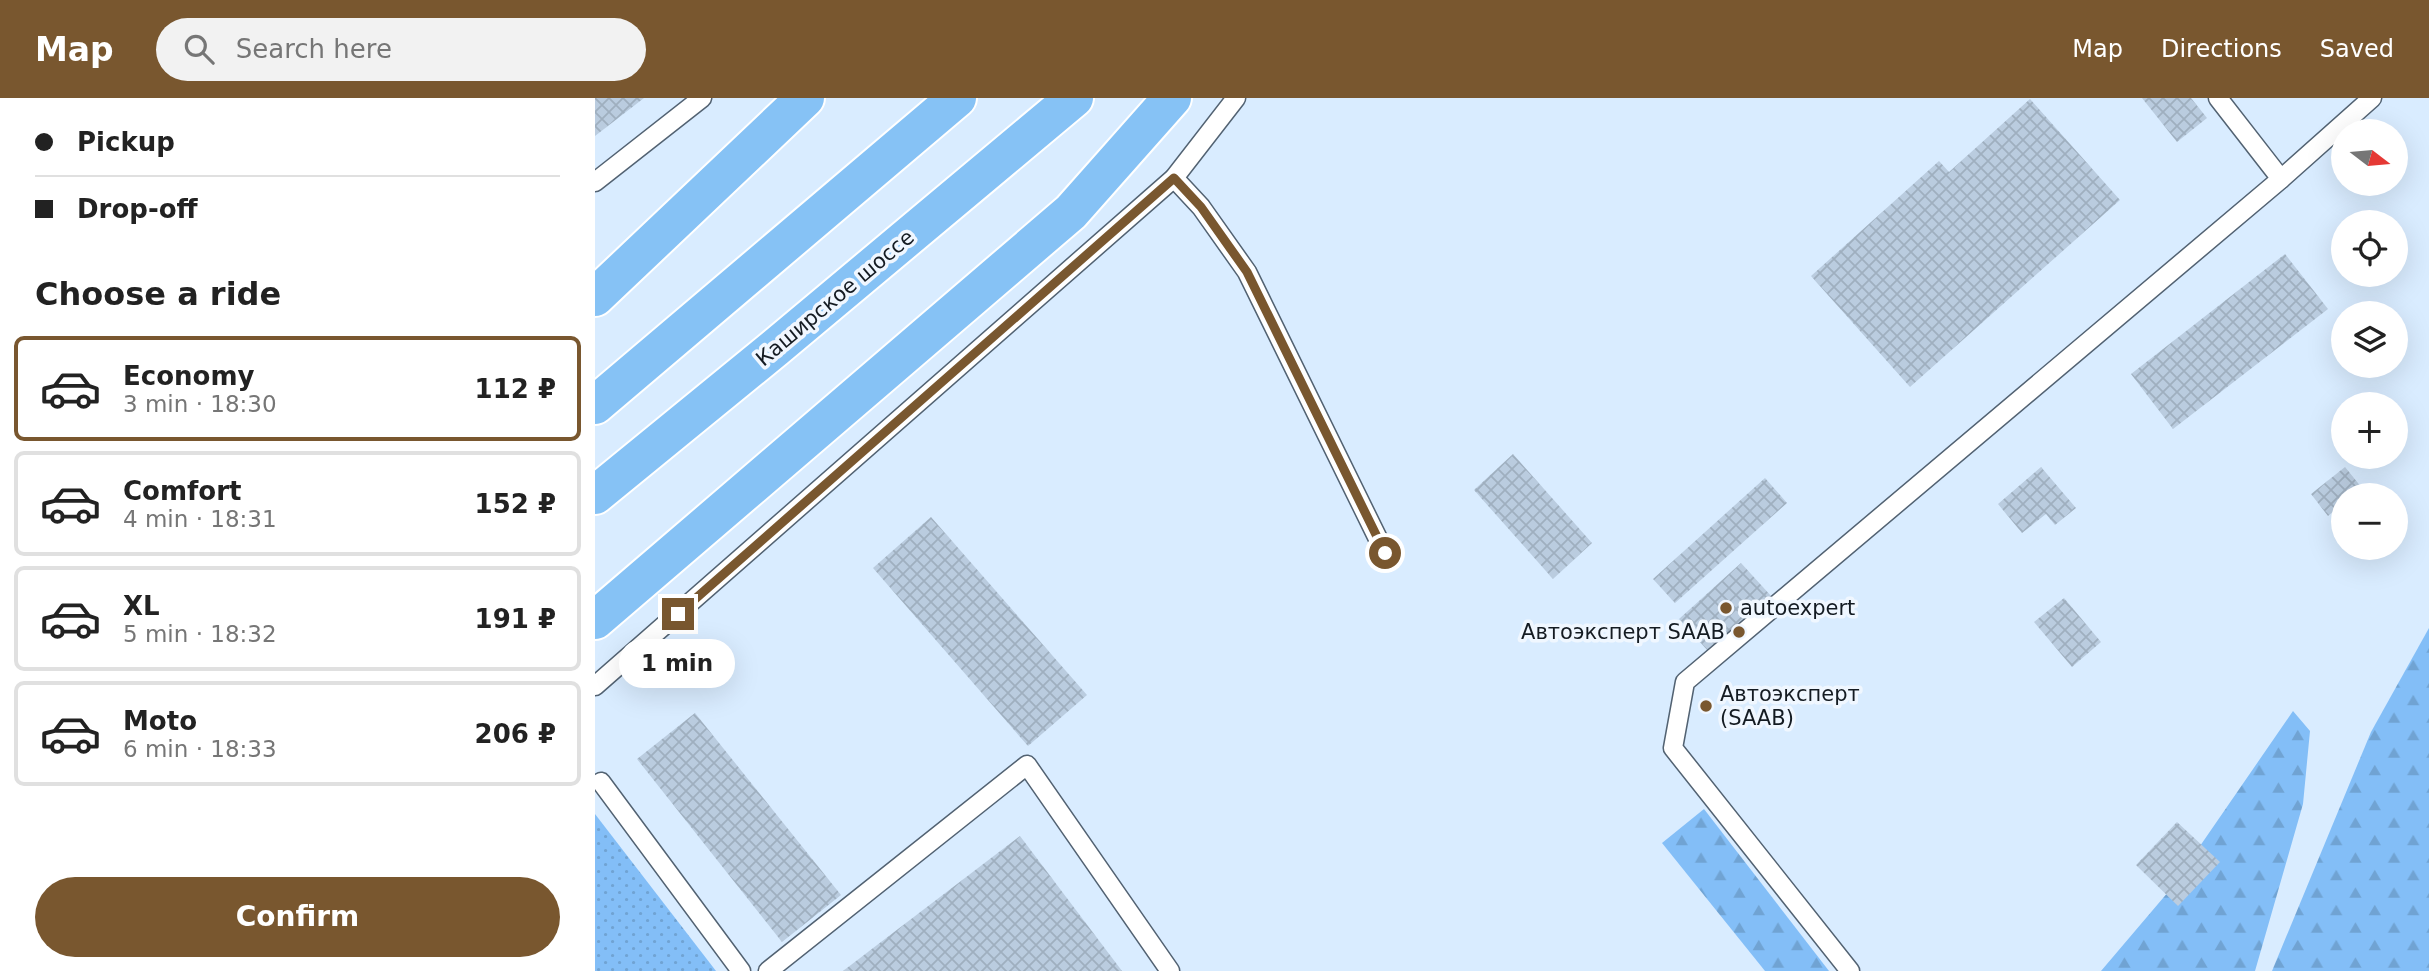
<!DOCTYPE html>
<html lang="en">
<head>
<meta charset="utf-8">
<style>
	:root { --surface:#fff; --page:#f2f2f2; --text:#222; --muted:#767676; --line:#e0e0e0; --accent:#79572f }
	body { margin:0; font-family:"DejaVu Sans",sans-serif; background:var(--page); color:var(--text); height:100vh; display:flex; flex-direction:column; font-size:26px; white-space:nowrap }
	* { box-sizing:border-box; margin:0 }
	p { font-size:23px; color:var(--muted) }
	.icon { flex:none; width:38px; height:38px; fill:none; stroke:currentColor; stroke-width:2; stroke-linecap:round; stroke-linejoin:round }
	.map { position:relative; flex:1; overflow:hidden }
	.details { display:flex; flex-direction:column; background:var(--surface); width:595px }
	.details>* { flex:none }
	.hud { display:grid; align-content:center; height:154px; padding:0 35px; background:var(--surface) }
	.needle { width:46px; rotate:106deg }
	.fabs { position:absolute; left:1736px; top:21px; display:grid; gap:14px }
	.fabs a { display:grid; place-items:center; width:77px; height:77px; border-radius:50%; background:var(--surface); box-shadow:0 7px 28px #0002; font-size:35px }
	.end { position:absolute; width:32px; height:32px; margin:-16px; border:9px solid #79572f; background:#fff; box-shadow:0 0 0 4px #fff }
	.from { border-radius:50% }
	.bubble { position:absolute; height:49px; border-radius:24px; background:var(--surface); box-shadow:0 7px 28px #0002; font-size:23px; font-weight:700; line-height:49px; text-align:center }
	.hud b { display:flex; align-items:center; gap:24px; height:66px; font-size:26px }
	.hud b+b { border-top:2px solid var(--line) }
	.hud i { width:18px; height:18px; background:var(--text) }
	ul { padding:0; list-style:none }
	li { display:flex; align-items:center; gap:21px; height:105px; margin:0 14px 10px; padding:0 21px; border:4px solid var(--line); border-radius:10px }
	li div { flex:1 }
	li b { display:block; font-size:26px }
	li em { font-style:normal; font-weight:700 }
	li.active { border-color:var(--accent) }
	li>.icon { width:63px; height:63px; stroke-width:1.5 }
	h2 { padding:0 35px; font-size:32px; line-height:84px }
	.cta { display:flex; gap:14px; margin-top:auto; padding:14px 35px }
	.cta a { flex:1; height:80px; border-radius:42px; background:var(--accent); color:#fff; font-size:28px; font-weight:700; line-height:80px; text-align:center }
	header { display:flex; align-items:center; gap:42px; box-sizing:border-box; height:98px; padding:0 35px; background:var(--accent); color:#fff }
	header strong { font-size:33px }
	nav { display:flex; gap:38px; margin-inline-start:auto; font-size:24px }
	.search { width:490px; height:63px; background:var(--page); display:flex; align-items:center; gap:18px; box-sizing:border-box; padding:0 24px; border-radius:38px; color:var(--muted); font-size:26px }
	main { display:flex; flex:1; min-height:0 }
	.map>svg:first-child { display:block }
	.grass { fill:url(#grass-dots) }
	.forest { fill:url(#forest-firs) }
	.building { fill:url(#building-cross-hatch) }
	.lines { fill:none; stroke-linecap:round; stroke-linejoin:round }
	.lane-casing { stroke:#526272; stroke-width:21 }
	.primary-casing { stroke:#fff; stroke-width:42 }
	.lane { stroke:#fff; stroke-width:18 }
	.primary { stroke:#86c2f5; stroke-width:38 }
	.route { stroke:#79572f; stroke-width:9 }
	.poi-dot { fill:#79572f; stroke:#f0f7ff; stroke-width:2.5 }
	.labels { text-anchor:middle; stroke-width:7; stroke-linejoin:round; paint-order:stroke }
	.street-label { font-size:21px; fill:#141b22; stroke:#f0f7ff }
	.poi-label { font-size:21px; fill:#141b22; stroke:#f0f7ff; text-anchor:start }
</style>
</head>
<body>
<header>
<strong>Map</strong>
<div class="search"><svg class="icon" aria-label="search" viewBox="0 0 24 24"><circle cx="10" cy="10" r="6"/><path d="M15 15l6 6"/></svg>Search here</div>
<nav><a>Map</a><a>Directions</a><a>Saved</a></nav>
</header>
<main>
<section class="details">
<div class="hud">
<b><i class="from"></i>Pickup</b>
<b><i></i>Drop-off</b>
</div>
<h2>Choose a ride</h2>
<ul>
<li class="active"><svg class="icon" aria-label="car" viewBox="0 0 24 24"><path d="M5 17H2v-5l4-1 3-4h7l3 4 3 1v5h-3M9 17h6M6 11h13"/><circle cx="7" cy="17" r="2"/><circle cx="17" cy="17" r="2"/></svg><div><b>Economy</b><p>3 min · 18:30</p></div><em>112 ₽</em></li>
<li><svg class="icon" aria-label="car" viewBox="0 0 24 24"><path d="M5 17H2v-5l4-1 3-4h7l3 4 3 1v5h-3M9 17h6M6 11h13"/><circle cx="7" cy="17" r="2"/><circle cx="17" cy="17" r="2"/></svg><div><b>Comfort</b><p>4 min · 18:31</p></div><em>152 ₽</em></li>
<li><svg class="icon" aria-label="car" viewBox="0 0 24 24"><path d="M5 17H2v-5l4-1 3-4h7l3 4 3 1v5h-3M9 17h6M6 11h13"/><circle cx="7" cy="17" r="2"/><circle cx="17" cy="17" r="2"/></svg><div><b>XL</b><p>5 min · 18:32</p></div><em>191 ₽</em></li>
<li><svg class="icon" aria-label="car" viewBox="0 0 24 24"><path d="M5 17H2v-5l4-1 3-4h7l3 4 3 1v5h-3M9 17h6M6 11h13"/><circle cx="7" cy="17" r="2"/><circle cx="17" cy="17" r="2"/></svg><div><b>Moto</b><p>6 min · 18:33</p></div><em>206 ₽</em></li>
</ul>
<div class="cta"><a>Confirm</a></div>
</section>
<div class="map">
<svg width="1834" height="873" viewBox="0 0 1834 873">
	<defs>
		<pattern id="grass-dots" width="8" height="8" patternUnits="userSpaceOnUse" patternTransform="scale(1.75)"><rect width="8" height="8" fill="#83bef7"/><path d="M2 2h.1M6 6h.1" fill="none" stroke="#70a3d3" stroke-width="1.8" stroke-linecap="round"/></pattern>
		<pattern id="forest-firs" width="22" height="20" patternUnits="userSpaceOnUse" patternTransform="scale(1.75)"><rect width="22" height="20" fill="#83bef7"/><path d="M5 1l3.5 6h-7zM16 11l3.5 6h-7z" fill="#70a3d3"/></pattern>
		<pattern id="building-cross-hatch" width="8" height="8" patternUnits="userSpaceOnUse" patternTransform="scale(1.75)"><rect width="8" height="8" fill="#baccdf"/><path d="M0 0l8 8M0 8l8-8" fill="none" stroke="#9fafbf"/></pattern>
	</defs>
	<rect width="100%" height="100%" fill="#d9ecff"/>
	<path class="grass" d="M 0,716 L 121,873 L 0,873 Z"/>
	<g class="forest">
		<path d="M 1834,530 L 1834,873 L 1677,873 L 1776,634 Z"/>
		<path d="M 1698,613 L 1715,633 L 1708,706 L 1660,873 L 1506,873 L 1574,793 Z"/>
		<path d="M 1109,711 L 1234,873 L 1170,873 L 1067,745 Z"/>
	</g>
	<g class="building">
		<path d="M 0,0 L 49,0 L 0,38 Z"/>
		<path d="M 1547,0 L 1596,0 L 1612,20 L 1582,44 Z"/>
		<path d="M 1435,1 L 1525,102 L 1315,289 L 1216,178 L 1344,63 L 1354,74 Z"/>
		<path d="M 1690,156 L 1733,211 L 1578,331 L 1536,276 Z"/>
		<path d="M 918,356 L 997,445 L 958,481 L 879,392 Z"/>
		<path d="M 1446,369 L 1481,410 L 1460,427 L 1451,416 L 1427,435 L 1403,406 Z"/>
		<path d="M 1750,369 L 1767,390 L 1758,397 L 1748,397 L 1748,405 L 1733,418 L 1716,396 Z"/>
		<path d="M 1170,380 L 1192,405 L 1080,505 L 1058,481 Z"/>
		<path d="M 336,419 L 492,597 L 433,648 L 278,470 Z"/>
		<path d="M 1146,465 L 1177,499 L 1114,554 L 1084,521 Z"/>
		<path d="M 1469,500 L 1506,544 L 1477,569 L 1439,524 Z"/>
		<path d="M 100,615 L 246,797 L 187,844 L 42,661 Z"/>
		<path d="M 1582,724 L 1625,764 L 1583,808 L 1541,767 Z"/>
		<path d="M 425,738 L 527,873 L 248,873 Z"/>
	</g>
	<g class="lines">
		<defs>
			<g id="lane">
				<path d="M 579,80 L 606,109 L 652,174 L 790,455"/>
				<path d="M 1686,81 L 1777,0"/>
				<path d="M 0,84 L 107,0"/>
				<path d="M 0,588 L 579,80 L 641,0"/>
				<path d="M 6,684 L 146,873"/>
				<path d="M 173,873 L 432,667 L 575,873"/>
				<path d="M 1255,873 L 1078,650 L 1090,584 L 1686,81 L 1623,0"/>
			</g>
			<g id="primary">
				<path d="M 0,199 L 210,0"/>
				<path d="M 0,307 L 362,0"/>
				<path d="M 0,397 L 180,250 L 479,0"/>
				<path d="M 0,522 L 476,114 L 577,0"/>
			</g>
		</defs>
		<use href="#lane" class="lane-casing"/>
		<use href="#primary" class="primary-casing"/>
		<use href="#lane" class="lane"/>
		<use href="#primary" class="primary"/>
	</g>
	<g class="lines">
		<path class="route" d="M 83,516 L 579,80 L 606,109 L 652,174 L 790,455"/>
	</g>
	<g class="poi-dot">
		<circle cx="1131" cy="510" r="7"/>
		<circle cx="1144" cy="534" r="7"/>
		<circle cx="1111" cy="608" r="7"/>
	</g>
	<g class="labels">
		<g class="street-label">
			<text transform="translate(240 200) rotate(-40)" y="7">Каширское шоссе</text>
		</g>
		<g class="poi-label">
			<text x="1145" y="517">autoexpert</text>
			<text x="1130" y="541" text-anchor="end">Автоэксперт SAAB</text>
			<text x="1125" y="603">Автоэксперт<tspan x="1125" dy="24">(SAAB)</tspan></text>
		</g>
	</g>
</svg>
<div class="fabs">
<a><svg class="needle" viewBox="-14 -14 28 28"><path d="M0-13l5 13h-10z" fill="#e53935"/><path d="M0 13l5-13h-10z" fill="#767676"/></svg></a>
<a><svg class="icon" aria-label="locate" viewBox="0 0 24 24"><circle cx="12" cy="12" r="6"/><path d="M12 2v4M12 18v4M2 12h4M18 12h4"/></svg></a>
<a><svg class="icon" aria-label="layers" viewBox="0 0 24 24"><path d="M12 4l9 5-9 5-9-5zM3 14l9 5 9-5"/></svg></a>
<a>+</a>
<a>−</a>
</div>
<i class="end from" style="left:790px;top:455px"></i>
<i class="end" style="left:83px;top:516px"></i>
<div class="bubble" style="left:24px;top:541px;width:116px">1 min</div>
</div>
</main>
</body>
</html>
